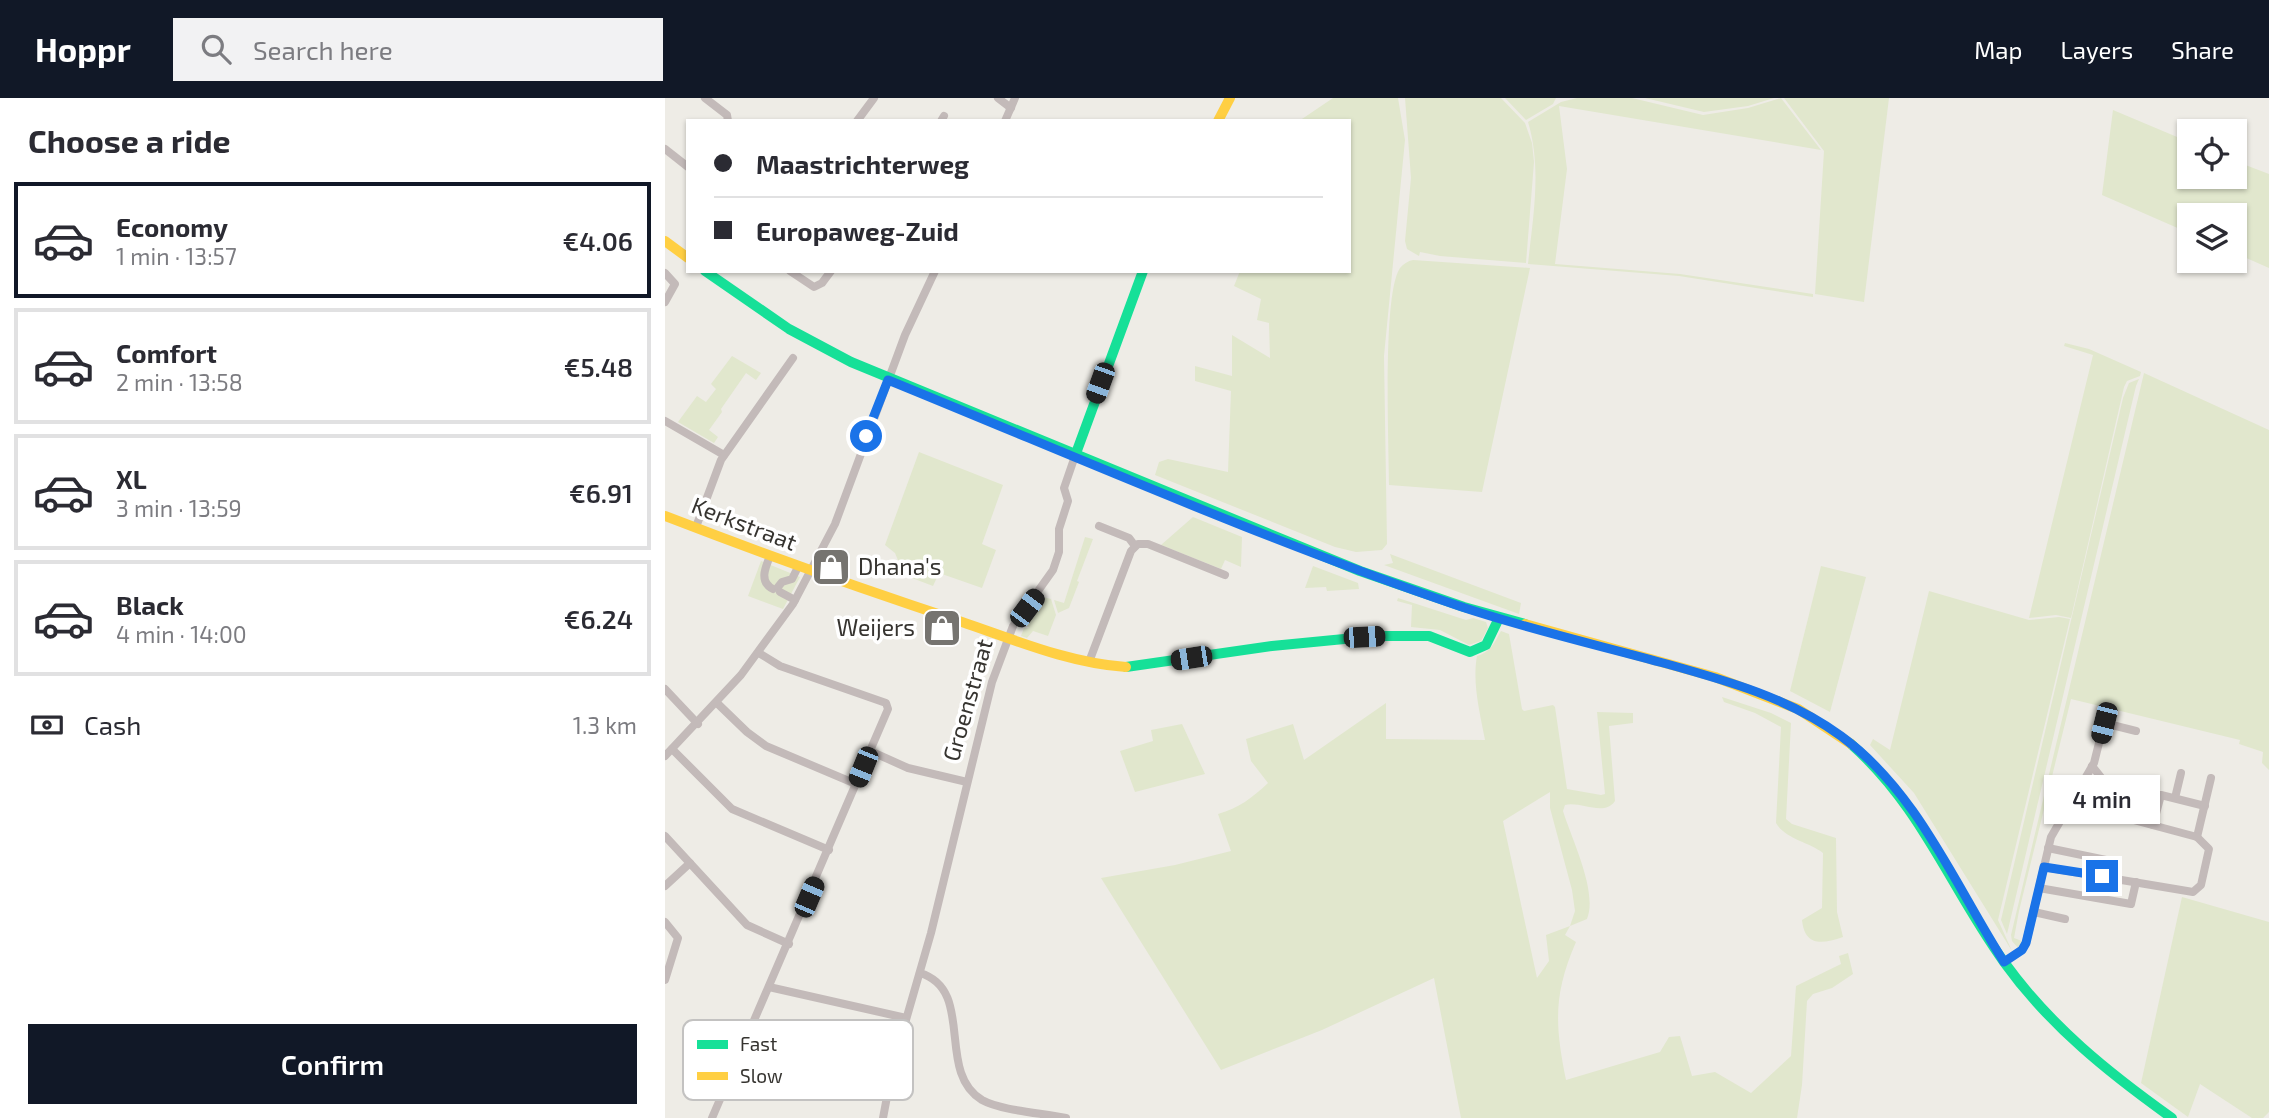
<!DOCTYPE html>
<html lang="en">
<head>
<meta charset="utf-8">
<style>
	:root { --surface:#fff; --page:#f2f2f3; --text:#2b2b33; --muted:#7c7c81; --line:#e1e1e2; --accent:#111827 }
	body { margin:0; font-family:"Exo 2",sans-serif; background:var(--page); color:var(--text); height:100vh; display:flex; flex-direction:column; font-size:26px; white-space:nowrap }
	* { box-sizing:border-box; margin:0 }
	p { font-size:23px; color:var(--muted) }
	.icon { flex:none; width:38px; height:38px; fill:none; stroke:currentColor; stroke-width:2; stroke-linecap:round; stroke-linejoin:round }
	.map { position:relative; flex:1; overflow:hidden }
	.side { display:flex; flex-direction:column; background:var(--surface); width:665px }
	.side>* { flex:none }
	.hud { position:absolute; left:21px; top:21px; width:665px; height:154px; border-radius:0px; box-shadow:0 2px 5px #0004; display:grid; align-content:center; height:154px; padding:0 28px; background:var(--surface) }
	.fabs { position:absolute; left:1512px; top:21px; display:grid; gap:14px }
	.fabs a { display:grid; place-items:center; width:70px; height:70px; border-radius:0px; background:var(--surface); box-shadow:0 2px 5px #0004; font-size:35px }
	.end { position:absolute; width:32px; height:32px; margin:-16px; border:9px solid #1a73e8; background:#fff; box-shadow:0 0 0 4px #fff }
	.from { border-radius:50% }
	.bubble { position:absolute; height:49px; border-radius:0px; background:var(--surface); box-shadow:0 2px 5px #0004; font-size:23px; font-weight:600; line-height:49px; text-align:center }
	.car { position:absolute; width:21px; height:42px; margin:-21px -10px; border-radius:9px; box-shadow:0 0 5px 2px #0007; background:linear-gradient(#222 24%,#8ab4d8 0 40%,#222 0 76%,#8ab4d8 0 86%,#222 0) }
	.hud b { display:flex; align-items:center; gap:24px; height:66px; font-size:26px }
	.hud b+b { border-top:2px solid var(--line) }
	.hud i { width:18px; height:18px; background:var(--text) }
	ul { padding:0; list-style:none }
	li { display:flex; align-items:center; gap:21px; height:116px; margin:0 14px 10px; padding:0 14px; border:4px solid var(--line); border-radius:0px }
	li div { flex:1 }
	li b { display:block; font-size:26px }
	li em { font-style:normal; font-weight:600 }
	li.selected { border-color:var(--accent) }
	li>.icon { width:63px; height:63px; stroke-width:1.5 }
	h2 { padding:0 28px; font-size:32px; line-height:84px }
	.pay { display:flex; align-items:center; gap:18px; height:77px; padding:0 28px; font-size:26px }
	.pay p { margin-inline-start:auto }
	.action { display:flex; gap:14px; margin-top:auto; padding:14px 28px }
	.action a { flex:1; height:80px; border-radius:0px; background:var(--accent); color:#fff; font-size:28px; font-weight:600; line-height:80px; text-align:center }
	header { display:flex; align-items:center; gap:42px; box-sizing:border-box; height:98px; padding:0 35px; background:var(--accent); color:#fff }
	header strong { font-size:33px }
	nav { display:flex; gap:38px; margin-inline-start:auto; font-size:24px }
	.search { width:490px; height:63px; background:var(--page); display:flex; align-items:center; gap:18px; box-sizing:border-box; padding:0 24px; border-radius:0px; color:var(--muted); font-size:26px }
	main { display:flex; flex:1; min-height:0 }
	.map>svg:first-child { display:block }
	.green { fill:#e1e7cd; fill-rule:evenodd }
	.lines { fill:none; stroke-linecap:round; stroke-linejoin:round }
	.street { stroke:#c3bab9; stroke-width:8 }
	.fast { stroke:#16e098; stroke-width:10 }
	.slow { stroke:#ffcf43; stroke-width:10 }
	.route { stroke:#1a73e8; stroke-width:9 }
	.labels { text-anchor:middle; stroke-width:7; stroke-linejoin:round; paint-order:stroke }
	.street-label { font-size:23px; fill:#363430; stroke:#fff }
	.poi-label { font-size:23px; fill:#363430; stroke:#fff; text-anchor:start }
	.key { fill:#fff; stroke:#c3c2c1; stroke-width:2 }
	.key-label { font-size:19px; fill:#363430 }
</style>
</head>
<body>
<header>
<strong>Hoppr</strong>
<div class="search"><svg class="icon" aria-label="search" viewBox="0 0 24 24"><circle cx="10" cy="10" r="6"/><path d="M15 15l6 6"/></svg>Search here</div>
<nav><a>Map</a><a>Layers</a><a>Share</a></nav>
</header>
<main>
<section class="side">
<h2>Choose a ride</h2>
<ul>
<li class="selected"><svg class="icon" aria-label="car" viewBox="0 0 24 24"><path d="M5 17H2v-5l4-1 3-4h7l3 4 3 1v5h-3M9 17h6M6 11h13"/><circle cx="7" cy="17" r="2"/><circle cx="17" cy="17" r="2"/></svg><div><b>Economy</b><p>1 min · 13:57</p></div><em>€4.06</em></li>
<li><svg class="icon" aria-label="car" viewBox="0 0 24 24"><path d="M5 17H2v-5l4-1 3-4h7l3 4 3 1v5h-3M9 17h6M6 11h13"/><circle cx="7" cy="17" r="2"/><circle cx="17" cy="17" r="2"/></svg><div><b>Comfort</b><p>2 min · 13:58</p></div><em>€5.48</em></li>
<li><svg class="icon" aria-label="car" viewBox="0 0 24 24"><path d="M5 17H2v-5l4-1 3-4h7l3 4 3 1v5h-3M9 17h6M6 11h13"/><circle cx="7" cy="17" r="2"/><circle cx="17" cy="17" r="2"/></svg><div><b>XL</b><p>3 min · 13:59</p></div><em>€6.91</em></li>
<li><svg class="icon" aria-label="car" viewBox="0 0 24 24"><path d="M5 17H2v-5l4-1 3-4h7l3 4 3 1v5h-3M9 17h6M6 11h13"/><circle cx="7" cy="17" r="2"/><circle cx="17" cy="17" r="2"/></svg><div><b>Black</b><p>4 min · 14:00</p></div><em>€6.24</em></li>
</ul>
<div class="pay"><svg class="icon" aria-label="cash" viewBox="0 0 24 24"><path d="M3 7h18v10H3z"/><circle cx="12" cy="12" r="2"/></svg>Cash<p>1.3 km</p></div>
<div class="action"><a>Confirm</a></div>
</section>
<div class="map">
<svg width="1604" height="1020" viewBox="0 0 1604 1020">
	<rect width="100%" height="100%" fill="#eeece6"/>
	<g class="green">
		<path d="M 668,0 L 733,0 L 740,42 L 719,258 L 722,446 L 717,452 L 691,454 L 670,449 L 490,377 L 494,364 L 503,361 L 563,374 L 566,293 L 530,283 L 530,268 L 567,278 L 567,237 L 605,260 L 604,225 L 592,222 L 596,201 L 569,188 L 575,173 L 684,173 L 684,23 L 634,23 Z"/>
		<path d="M 740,0 L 836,0 L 860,25 L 867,45 L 869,64 L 861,165 L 775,158 L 755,154 L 754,158 L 742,151 L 740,143 L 746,80 Z"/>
		<path d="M 840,0 L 891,0 L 888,6 L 861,22 Z"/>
		<path d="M 912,0 L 967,0 L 1038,17 L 1083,10 L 1116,0 L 1156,52 L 894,8 L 902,71 L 890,166 L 1015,176 L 1148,196 L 1148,199 L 1014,178 L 863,166 C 868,119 877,70 863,24 L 896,4 Z"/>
		<path d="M 980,0 L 1109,0 L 1083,8 L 1039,14 Z"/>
		<path d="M 1119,0 L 1224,0 L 1199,204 L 1150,196 L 1159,53 Z"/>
		<path d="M 1448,12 L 1524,44 L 1524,79 L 1570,79 L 1570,63 L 1604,76 L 1604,170 L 1570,155 L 1570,117 L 1524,117 L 1524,135 L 1437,97 Z"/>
		<path d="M 748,162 L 865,170 L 817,394 L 724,387 C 724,349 717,196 735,170 C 738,166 743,163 748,162 Z"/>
		<path d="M 1400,245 L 1424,251 L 1476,274 L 1475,278 L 1462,283 L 1459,289 L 1406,520 L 1391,517 L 1364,520 L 1428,257 L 1399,248 Z"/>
		<path d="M 67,258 L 96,275 L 91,282 L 81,275 L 56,311 L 57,314 L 44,332 L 53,339 L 49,345 L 13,324 L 32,298 L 41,304 L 51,291 L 46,286 Z"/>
		<path d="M 1479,275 L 1604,332 L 1604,672 L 1597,665 L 1598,654 L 1574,646 L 1575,642 L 1406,601 L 1354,813 L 1349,840 L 1357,843 L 1353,850 L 1347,843 L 1346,837 Z"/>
		<path d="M 1474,281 L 1471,288 L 1342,836 L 1336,822 L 1458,300 L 1464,285 Z"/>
		<path d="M 254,354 L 338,387 L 317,446 L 331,452 L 317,490 L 274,475 L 268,488 L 239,477 L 230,455 L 220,447 Z"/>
		<path d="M 528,419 L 577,439 L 576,469 L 560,462 L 556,471 L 496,447 Z"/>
		<path d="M 420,439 L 428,441 L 412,483 L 414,484 L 404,510 L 393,515 L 389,502 L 399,505 Z"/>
		<path d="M 725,456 L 856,505 L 854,516 L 719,467 L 728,465 Z"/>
		<path d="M 96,463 L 135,479 L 118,511 L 83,498 Z"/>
		<path d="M 648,468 L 693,485 L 694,491 L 662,493 L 661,489 L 640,490 Z"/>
		<path d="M 1156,468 L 1201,479 L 1165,614 L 1125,593 Z"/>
		<path d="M 1264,493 L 1364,522 L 1394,519 L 1405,521 L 1333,822 L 1347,853 L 1249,695 L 1205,647 L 1208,641 L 1225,652 Z"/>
		<path d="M 378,499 L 386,501 L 391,517 L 383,538 L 368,533 L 362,540 L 356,538 L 359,530 L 364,530 L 360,526 Z"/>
		<path d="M 733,500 L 801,522 L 808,520 L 821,524 L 823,530 L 816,543 L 804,547 L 775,532 L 746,529 L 747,507 L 732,503 Z"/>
		<path d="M 836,533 L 844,536 L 857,611 L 859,613 L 888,607 L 890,609 L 902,691 L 936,697 L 940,696 L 932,614 L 968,615 L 968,625 L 944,628 L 950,703 C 939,719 916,703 900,707 L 898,713 C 907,742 933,794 922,821 L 905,828 L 900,837 L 911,844 C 888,897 890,927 901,982 L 995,954 L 1004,939 L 1015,938 L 1027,978 L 1050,974 L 1086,995 L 1126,958 L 1131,888 L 1176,866 L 1174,858 L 1183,855 L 1188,876 L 1167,890 L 1148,896 L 1142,903 L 1137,987 L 1132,1020 L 796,1020 L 769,880 L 657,932 L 556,972 L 436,780 L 510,767 L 566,753 L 553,716 C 574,710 587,700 603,685 L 586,663 L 581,641 L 628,626 L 639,662 L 721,605 L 721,641 L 820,642 C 815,615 807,585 812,558 C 826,554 829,545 836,533 ZM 885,694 L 885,710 L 907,792 L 910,813 L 905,828 L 881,837 L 884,863 L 872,880 L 838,723 Z"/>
		<path d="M 1057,599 L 1106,615 L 1126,625 L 1121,721 L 1127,726 L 1171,740 L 1172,814 L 1178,839 C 1157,846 1140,849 1137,822 L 1157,810 L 1158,755 C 1144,744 1120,741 1111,725 L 1116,629 L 1090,615 L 1059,604 Z"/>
		<path d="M 517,626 L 540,676 L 470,694 L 455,653 L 488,643 L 486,632 Z"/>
		<path d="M 1517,799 L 1604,824 L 1604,1014 L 1598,1020 L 1587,1020 L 1535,986 L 1523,1019 L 1476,985 Z"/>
	</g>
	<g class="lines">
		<g class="street">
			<path d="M 40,0 L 62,17 L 63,23"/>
			<path d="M 333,0 L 346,10"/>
			<path d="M 192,23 L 209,0"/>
			<path d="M 276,23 L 279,18"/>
			<path d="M 340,23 L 350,0"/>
			<path d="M 0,51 L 23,69"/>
			<path d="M 125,173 L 149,189 L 157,185 L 166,173"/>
			<path d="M 0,175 L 10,186 L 0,204"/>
			<path d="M 0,323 L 59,357"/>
			<path d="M 434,428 L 464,440 L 470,448"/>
			<path d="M 31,429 L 56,362 L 128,260"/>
			<path d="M 105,458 C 100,470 94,484 108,491"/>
			<path d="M 113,489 L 117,484 L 127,481 L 133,469"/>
			<path d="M 115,494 L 130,502"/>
			<path d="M 424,564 L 466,453 L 473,446 L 483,446 L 560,477"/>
			<path d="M 0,591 L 33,626"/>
			<path d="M 52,605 L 82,634 L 101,648 L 191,686"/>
			<path d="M 7,651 L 67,711 L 164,752"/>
			<path d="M 205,653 L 243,670 L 302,684"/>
			<path d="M 0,658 L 76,577 L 128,506 L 170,426 L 240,237 L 270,173"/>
			<path d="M 1427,668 L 1454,702 L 1451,717"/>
			<path d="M 1510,700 L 1516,675"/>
			<path d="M 1488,727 L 1496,697 L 1540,708"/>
			<path d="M 0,738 L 82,827 L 124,846"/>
			<path d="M 1532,739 L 1546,680"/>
			<path d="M 1383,750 L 1441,762 L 1437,778"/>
			<path d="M 1379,769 L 1528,794 L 1536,787 L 1544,751 L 1532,739 L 1405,705"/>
			<path d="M 0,788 L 25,765"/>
			<path d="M 1374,790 L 1466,806 L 1471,784"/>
			<path d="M 1369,814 L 1400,821"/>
			<path d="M 0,824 L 13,840 L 0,882"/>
			<path d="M 1339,864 L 1357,852 L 1361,845 L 1386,739 L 1429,665 L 1439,625 L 1471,633"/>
			<path d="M 255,875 C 311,892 270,974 317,1002 C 337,1013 378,1015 401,1020"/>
			<path d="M 104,889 L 241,920"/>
			<path d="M 47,1020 L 223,611 L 221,605 L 115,568 L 94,555"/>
			<path d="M 218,1020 L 228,967 L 266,835 L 327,584 L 348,528 L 388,472 L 394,454 L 394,431 L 403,403 L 399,390 L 410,358"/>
		</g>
		<g class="fast">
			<path d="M 40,173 L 124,231 L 186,264 L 695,473 L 799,509 L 860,526"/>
			<path d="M 410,358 L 478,173"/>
			<path d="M 461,569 L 607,548 L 710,538 L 764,538 L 805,554 L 821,547 L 834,520"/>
			<path d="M 1186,646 C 1257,709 1285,789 1339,864 C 1385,928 1444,975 1507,1020"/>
		</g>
		<g class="slow">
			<path d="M 553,23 L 565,0"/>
			<path d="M 0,143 L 23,160"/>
			<path d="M 0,418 C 98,456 197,491 297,524 C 350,542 404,565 461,569"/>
			<path d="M 860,526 L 1050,579 L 1133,611 L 1186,646"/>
		</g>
	</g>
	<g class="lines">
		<path class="route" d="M 201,338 L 223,282 C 412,359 600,442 794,508 C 862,531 933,547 1002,566 C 1063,583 1124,600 1176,638 C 1252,693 1290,787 1339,864 L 1357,852 L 1361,845 L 1379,769 L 1437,778"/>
	</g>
	<defs>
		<symbol id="shop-square" viewBox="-11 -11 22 22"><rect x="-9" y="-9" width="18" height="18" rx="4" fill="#767470" stroke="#fff"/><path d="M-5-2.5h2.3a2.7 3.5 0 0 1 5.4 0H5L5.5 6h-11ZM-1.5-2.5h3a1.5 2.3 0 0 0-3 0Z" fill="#fff"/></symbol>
	</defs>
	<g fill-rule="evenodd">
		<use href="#shop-square" x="144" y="447" width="44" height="44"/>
		<use href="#shop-square" x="255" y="508" width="44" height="44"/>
	</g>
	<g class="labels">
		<g class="street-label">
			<text transform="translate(79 426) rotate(21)" y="8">Kerkstraat</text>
			<text transform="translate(303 602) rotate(-74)" y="8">Groenstraat</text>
		</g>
		<g class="poi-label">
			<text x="193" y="477">Dhana's</text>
			<text x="250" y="538" text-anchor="end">Weijers</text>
		</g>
	</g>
	<rect x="18" y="922" width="230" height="80" rx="10" class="key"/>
	<rect x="32" y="942" width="31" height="9" fill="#16e098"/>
	<rect x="32" y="974" width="31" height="8" fill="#ffcf43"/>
	<g class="key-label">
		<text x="75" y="953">Fast</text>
		<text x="75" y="985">Slow</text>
	</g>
</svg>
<div class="fabs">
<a><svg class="icon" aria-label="locate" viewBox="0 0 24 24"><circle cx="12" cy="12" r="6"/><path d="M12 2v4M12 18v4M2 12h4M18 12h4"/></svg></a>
<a><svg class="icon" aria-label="layers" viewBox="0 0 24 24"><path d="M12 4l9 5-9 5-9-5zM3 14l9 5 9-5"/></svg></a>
</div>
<i class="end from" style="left:201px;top:338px"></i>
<i class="end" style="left:1437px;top:778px"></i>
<div class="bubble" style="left:1379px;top:677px;width:116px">4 min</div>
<i class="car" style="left:435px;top:285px;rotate:200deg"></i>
<i class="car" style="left:362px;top:510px;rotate:37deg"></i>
<i class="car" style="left:699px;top:539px;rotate:87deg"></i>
<i class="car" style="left:526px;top:560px;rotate:261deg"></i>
<i class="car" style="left:1439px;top:625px;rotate:194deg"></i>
<i class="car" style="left:198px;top:669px;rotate:202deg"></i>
<i class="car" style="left:144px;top:799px;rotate:23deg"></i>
<div class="hud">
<b><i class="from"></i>Maastrichterweg</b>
<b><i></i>Europaweg-Zuid</b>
</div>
</div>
</main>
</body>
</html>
